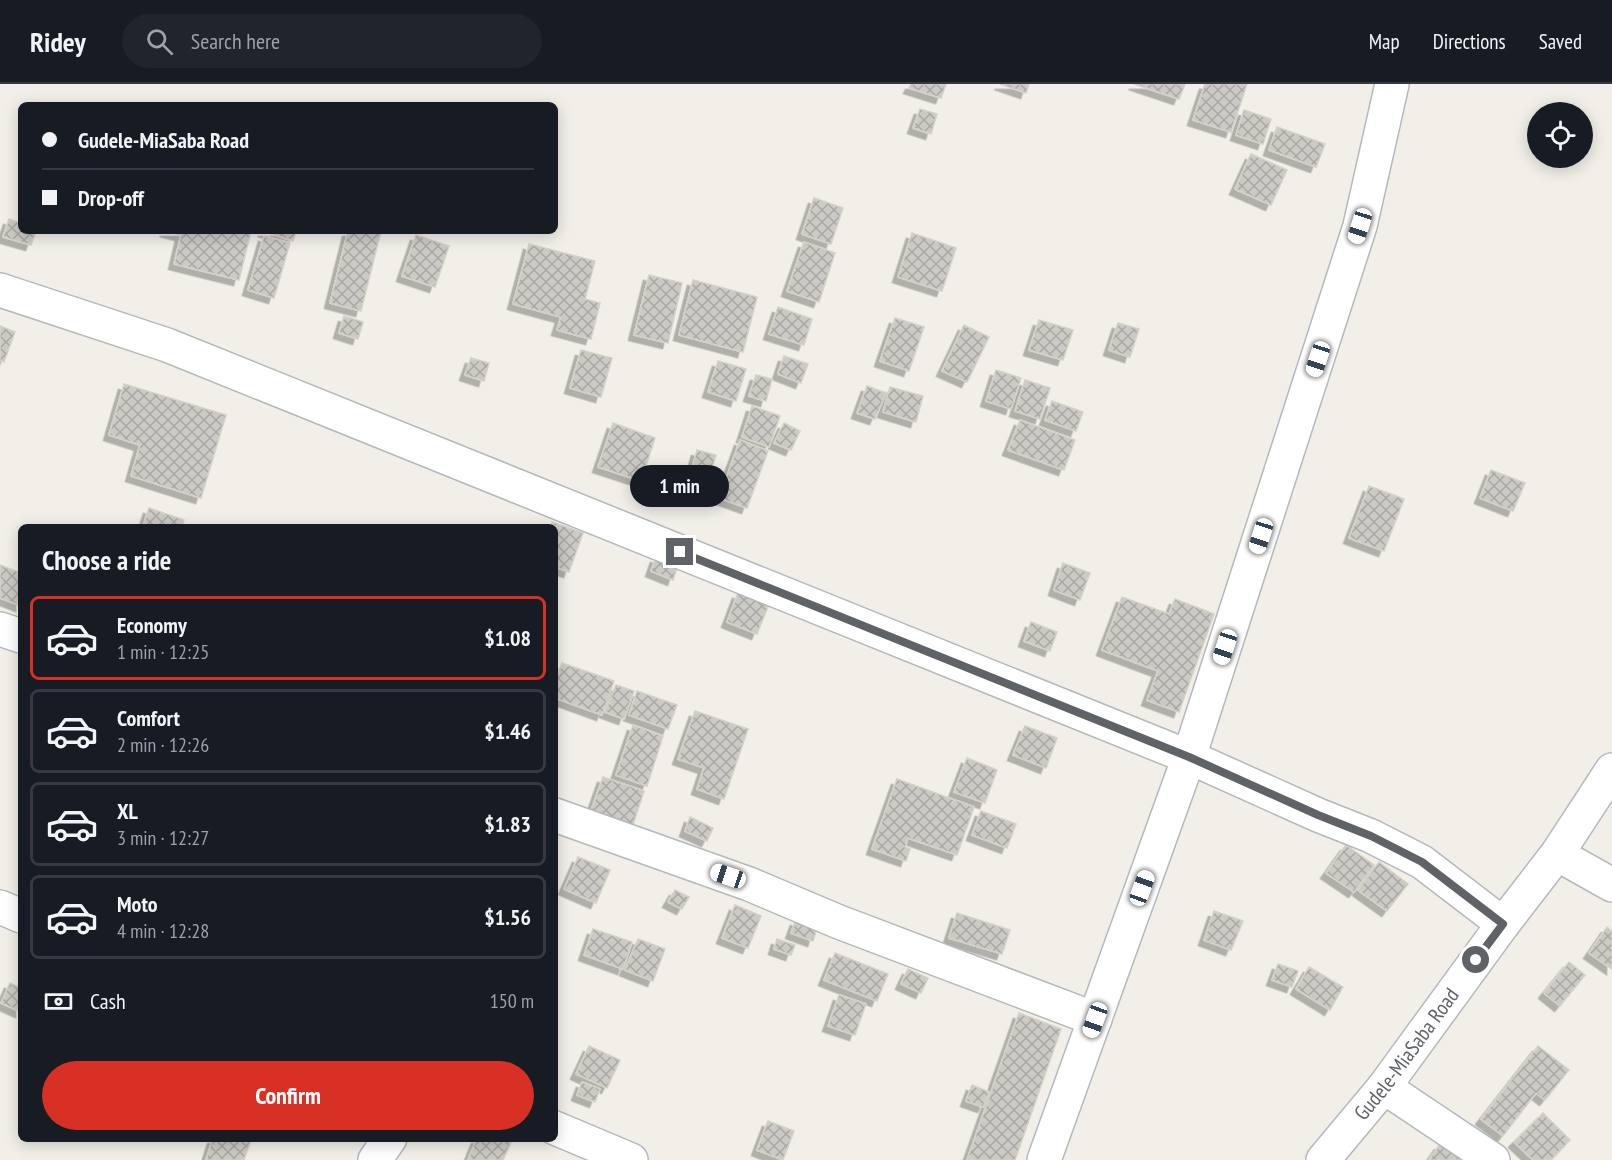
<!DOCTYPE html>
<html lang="en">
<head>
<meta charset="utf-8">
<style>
	:root { --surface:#171b24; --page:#20242c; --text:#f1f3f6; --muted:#9ea1a6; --line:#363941; --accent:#d93025 }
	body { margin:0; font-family:"PT Sans Narrow",sans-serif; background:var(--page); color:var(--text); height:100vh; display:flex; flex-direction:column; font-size:22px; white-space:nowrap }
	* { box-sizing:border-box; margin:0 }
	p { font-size:20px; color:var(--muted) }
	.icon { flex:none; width:33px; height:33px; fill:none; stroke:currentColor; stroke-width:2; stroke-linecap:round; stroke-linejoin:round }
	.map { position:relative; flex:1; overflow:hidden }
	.sheet { position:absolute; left:18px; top:440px; width:540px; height:618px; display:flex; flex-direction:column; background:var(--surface); border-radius:9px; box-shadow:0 3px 15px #0003 }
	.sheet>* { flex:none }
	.banner { position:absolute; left:18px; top:18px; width:540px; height:132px; border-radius:9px; box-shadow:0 3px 15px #0003; display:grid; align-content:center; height:132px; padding:0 24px; background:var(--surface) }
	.tools { position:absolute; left:1527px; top:18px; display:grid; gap:12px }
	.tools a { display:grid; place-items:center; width:66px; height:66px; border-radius:50%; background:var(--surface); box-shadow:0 3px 15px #0003; font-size:30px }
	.end { position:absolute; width:27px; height:27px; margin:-14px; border:8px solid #5f6368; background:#fff; box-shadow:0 0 0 3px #fff }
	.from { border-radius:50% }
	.bubble { position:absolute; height:42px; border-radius:21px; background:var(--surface); box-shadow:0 3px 15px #0003; font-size:20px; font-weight:700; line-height:42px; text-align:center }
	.car { position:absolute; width:18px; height:36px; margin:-18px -9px; border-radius:8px; box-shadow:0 0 4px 2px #0007; background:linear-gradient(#fff 24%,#345 0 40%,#fff 0 76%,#345 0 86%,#fff 0) }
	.banner b { display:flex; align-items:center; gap:21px; height:57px; font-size:22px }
	.banner b+b { border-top:2px solid var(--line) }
	.banner i { width:15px; height:15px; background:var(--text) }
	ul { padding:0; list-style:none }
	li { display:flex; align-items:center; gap:18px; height:84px; margin:0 12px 9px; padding:0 12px; border:3px solid var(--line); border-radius:9px }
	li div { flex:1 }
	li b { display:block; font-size:22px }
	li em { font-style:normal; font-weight:700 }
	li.on { border-color:var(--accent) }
	li>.icon { width:54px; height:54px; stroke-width:1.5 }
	h2 { padding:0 24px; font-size:27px; line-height:72px }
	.pay { display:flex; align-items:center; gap:15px; height:66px; padding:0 24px; font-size:22px }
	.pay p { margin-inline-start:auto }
	.button { display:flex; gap:12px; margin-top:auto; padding:12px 24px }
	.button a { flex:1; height:69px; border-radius:36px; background:var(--accent); color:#fff; font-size:24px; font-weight:700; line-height:69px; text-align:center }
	header { display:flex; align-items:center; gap:36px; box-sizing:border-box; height:84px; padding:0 30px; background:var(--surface); border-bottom:2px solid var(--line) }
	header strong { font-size:28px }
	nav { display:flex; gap:33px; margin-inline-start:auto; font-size:21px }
	.search { width:420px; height:54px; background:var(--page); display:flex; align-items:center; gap:15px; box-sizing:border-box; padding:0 21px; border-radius:33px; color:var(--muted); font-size:22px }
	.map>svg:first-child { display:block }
	.building { fill:url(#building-cross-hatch); stroke:#d6d1c6; stroke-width:1.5; filter:url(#shadow) }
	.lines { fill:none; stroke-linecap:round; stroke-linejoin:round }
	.minor-casing { stroke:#b5b8bc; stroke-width:36 }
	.tertiary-casing { stroke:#b5b8bc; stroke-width:36 }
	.minor { stroke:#fff; stroke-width:33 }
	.tertiary { stroke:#fff; stroke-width:33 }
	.route { stroke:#5f6368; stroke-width:8 }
	.labels { text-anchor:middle; stroke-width:6; stroke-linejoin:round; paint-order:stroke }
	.street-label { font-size:21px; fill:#5f6368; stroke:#fff }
</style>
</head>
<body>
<header>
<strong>Ridey</strong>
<div class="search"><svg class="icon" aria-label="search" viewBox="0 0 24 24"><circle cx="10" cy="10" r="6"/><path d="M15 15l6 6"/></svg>Search here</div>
<nav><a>Map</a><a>Directions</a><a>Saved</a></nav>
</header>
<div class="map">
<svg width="1612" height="1076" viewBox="0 0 1612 1076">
	<defs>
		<pattern id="building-cross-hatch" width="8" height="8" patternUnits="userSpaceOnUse" patternTransform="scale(1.5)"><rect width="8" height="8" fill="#cccac5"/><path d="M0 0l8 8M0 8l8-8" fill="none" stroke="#a9a8a4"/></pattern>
		<filter id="shadow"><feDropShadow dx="-5.5" dy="5.5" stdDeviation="0" flood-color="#0004"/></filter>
	</defs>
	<rect width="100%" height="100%" fill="#f1efe8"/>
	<g class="building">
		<path d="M 911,0 L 946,0 L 941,14 L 909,4 Z"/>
		<path d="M 1000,0 L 1029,0 L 1026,9 Z"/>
		<path d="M 1134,0 L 1185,0 L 1179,15 Z"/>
		<path d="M 1205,0 L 1247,0 L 1231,48 L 1193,36 Z"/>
		<path d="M 920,25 L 937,30 L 931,50 L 913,44 Z"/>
		<path d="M 1244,26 L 1271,35 L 1263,60 L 1236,51 Z"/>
		<path d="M 1277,43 L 1325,60 L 1316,83 L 1269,66 Z"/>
		<path d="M 1251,70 L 1287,86 L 1271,121 L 1235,105 Z"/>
		<path d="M 814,114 L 843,124 L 831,160 L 802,150 Z"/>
		<path d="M 9,135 L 21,139 L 21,147 L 36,147 L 31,161 L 3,153 Z"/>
		<path d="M 165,147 L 251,147 L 239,196 L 174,180 L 181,151 Z"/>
		<path d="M 263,147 L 296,147 L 293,157 Z"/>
		<path d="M 348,147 L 381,147 L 361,227 L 330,219 Z"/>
		<path d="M 912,149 L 956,164 L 942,207 L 898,193 Z"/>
		<path d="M 416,151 L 449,162 L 435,203 L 402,192 Z"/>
		<path d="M 264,152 L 290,159 L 274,214 L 248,206 Z"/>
		<path d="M 804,158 L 835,169 L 819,218 L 787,207 Z"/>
		<path d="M 529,160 L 595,177 L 585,215 L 600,219 L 591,255 L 557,246 L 561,233 L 513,220 Z"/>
		<path d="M 649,191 L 682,199 L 668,259 L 634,251 Z"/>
		<path d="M 693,196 L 757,213 L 743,268 L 679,251 Z"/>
		<path d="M 778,223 L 812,235 L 804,261 L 769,250 Z"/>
		<path d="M 344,232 L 363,238 L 358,255 L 339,249 Z"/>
		<path d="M 895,234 L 924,243 L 909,287 L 880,277 Z"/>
		<path d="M 1039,236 L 1073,246 L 1063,276 L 1029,266 Z"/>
		<path d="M 1118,239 L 1139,245 L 1130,273 L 1109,266 Z"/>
		<path d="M 964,241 L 989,253 L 967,298 L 942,287 Z"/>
		<path d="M 0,242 L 15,248 L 4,278 L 0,276 Z"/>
		<path d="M 581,266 L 612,274 L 601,313 L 570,304 Z"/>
		<path d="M 784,272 L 808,280 L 801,299 L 778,290 Z"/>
		<path d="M 471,274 L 489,279 L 484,297 L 465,291 Z"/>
		<path d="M 718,277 L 746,285 L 736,317 L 708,308 Z"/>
		<path d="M 996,286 L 1021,294 L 1011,325 L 986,317 Z"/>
		<path d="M 756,291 L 772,295 L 766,317 L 749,312 Z"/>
		<path d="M 1025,296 L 1050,304 L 1040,335 L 1015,327 Z"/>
		<path d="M 124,300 L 226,331 L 201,414 L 131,392 L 140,361 L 109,351 Z"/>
		<path d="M 867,302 L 886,309 L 875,335 L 857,329 Z"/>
		<path d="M 890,303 L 923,312 L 916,338 L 883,328 Z"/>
		<path d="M 1052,317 L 1083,328 L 1076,347 L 1045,336 Z"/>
		<path d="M 752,322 L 780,332 L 769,363 L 742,353 Z"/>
		<path d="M 1020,336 L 1075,356 L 1064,386 L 1008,366 Z"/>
		<path d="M 613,339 L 655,354 L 641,397 L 598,383 Z"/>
		<path d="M 784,339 L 800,347 L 791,366 L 774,359 Z"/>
		<path d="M 740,356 L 768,367 L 747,424 L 719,414 Z"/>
		<path d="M 697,366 L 716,371 L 708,396 L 690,391 Z"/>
		<path d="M 1491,386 L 1525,399 L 1513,427 L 1480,414 Z"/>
		<path d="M 1369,402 L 1404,415 L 1384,467 L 1349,454 Z"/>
		<path d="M 149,424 L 184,436 L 182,442 L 143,442 Z"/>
		<path d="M 552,438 L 583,449 L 569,488 L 555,483 L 555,442 L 551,442 Z"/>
		<path d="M 656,473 L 678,481 L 673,496 L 651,487 Z"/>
		<path d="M 1063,479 L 1090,489 L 1080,516 L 1054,506 Z"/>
		<path d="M 0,481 L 21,489 L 21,522 L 0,514 Z"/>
		<path d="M 738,509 L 769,520 L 757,550 L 727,538 Z"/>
		<path d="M 1122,513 L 1169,530 L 1175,515 L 1214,530 L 1179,628 L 1147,616 L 1158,587 L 1102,566 Z"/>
		<path d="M 1031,538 L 1057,548 L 1050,567 L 1024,557 Z"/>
		<path d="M 562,579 L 614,597 L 602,631 L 555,614 L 555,598 Z"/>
		<path d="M 616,601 L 634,607 L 624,635 L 605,628 Z"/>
		<path d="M 637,607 L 677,621 L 668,645 L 629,631 Z"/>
		<path d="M 695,627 L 748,645 L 724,715 L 697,705 L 704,684 L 678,675 Z"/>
		<path d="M 633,641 L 663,652 L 647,702 L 616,691 Z"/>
		<path d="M 1025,642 L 1057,654 L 1046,684 L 1013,671 Z"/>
		<path d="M 967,674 L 997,686 L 985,719 L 954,708 Z"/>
		<path d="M 603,693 L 644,707 L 633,741 L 591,727 Z"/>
		<path d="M 897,695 L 974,723 L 957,771 L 908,754 L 905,763 L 910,765 L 906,777 L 872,765 Z"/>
		<path d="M 981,727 L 1016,740 L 1007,764 L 972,751 Z"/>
		<path d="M 690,733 L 713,744 L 707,757 L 685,747 Z"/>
		<path d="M 1346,761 L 1374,781 L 1354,808 L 1326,789 Z"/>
		<path d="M 578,773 L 610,786 L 596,819 L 564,805 Z"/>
		<path d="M 1379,778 L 1408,800 L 1387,827 L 1358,806 Z"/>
		<path d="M 675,806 L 689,813 L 682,825 L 668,818 Z"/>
		<path d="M 735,821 L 761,832 L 748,864 L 722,854 Z"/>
		<path d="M 1214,827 L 1243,837 L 1231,866 L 1204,856 Z"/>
		<path d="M 957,829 L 1010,846 L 1002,870 L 949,854 Z"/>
		<path d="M 796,836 L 817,844 L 813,857 L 791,849 Z"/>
		<path d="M 1607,843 L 1612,847 L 1612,885 L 1589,869 Z"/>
		<path d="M 593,845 L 632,858 L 623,885 L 584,871 Z"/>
		<path d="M 638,855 L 665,865 L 653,897 L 625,886 Z"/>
		<path d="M 777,855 L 795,861 L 791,871 L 774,865 Z"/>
		<path d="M 835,869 L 888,890 L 877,917 L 824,896 Z"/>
		<path d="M 1569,878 L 1585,891 L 1560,922 L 1544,909 Z"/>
		<path d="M 1278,880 L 1298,887 L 1292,903 L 1272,896 Z"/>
		<path d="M 1309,883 L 1343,903 L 1330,926 L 1296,905 Z"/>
		<path d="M 908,885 L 928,894 L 921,909 L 901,900 Z"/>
		<path d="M 10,899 L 21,904 L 21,928 L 1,919 Z"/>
		<path d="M 839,911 L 866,920 L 855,951 L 828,942 Z"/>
		<path d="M 1019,929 L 1061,945 L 1015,1076 L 967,1076 Z"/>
		<path d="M 589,962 L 620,976 L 607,1004 L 576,990 Z"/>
		<path d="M 1538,962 L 1569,986 L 1545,1016 L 1536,1009 L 1503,1052 L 1481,1035 Z"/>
		<path d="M 582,998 L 600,1005 L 595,1018 L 577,1011 Z"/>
		<path d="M 972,1001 L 989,1008 L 983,1023 L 966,1017 Z"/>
		<path d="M 1543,1029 L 1570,1056 L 1551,1076 L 1533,1076 L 1514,1058 Z"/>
		<path d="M 768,1037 L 794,1047 L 783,1076 L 757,1066 Z"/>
		<path d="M 213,1054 L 244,1054 L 251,1056 L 244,1076 L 206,1076 Z"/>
		<path d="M 477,1054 L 513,1054 L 503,1076 L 468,1076 Z"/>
		<path d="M 1440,1060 L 1463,1076 L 1429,1076 Z"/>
	</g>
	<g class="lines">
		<defs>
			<g id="minor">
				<path d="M 0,206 L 167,261 L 1189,673 L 1318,731 L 1371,752 L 1422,778 L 1503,840"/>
				<path d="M 0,545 L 21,552"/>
				<path d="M 555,731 L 749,800 L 839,838 L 1095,935"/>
				<path d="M 1557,770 L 1612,801"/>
				<path d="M 0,823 L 21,832"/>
				<path d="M 1384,1003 L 1493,1076"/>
				<path d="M 555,1044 L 631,1076"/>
				<path d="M 375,1076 L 390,1054"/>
				<path d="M 1044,1076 L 1189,673 L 1360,142 L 1392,0"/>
			</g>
			<g id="tertiary">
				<path id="s1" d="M 1323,1076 L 1384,1003 L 1503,840 L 1557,770 L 1612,686"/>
			</g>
		</defs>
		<use href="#minor" class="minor-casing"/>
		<use href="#tertiary" class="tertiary-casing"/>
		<use href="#minor" class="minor"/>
		<use href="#tertiary" class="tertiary"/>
	</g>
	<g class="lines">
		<path class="route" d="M 680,468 L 1189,673 L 1318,731 L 1371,752 L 1422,778 L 1503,840 L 1476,876"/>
	</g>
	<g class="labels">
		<g class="street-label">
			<text dy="7" stroke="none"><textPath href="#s1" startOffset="135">Gudele-MiaSaba Road</textPath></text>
		</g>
	</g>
</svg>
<div class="tools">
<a><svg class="icon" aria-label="locate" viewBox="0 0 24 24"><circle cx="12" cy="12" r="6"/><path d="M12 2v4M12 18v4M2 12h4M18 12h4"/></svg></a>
</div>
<i class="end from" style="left:1476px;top:876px"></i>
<i class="end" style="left:680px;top:468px"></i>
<div class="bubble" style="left:630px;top:381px;width:99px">1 min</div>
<i class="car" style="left:1360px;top:142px;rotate:198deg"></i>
<i class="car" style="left:1318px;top:275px;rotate:198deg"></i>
<i class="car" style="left:1261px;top:452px;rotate:198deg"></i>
<i class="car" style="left:1225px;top:563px;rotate:198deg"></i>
<i class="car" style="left:728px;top:792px;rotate:289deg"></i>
<i class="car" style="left:1142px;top:804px;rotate:20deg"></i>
<i class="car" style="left:1095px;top:936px;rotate:200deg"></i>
<div class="banner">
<b><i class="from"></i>Gudele-MiaSaba Road</b>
<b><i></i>Drop-off</b>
</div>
<section class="sheet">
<h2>Choose a ride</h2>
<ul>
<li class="on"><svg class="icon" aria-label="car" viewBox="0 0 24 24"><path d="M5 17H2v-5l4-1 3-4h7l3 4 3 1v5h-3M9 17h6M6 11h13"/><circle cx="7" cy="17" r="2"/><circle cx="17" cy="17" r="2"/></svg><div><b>Economy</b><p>1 min · 12:25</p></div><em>$1.08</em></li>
<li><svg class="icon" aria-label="car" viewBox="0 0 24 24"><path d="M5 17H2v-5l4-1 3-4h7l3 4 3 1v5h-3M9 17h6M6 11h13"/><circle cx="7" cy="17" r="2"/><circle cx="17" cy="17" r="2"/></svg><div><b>Comfort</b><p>2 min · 12:26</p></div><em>$1.46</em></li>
<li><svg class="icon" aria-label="car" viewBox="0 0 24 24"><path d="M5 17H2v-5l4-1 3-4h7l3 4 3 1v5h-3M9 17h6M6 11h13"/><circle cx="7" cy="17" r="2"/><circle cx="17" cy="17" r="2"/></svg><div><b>XL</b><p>3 min · 12:27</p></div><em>$1.83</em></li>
<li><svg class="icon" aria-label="car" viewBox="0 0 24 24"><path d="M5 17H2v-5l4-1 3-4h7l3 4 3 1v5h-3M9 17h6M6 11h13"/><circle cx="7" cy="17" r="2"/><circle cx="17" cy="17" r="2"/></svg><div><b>Moto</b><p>4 min · 12:28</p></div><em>$1.56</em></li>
</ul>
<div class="pay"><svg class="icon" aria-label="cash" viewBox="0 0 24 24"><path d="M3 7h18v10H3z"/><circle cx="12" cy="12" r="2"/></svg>Cash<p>150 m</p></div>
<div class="button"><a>Confirm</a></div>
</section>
</div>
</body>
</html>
